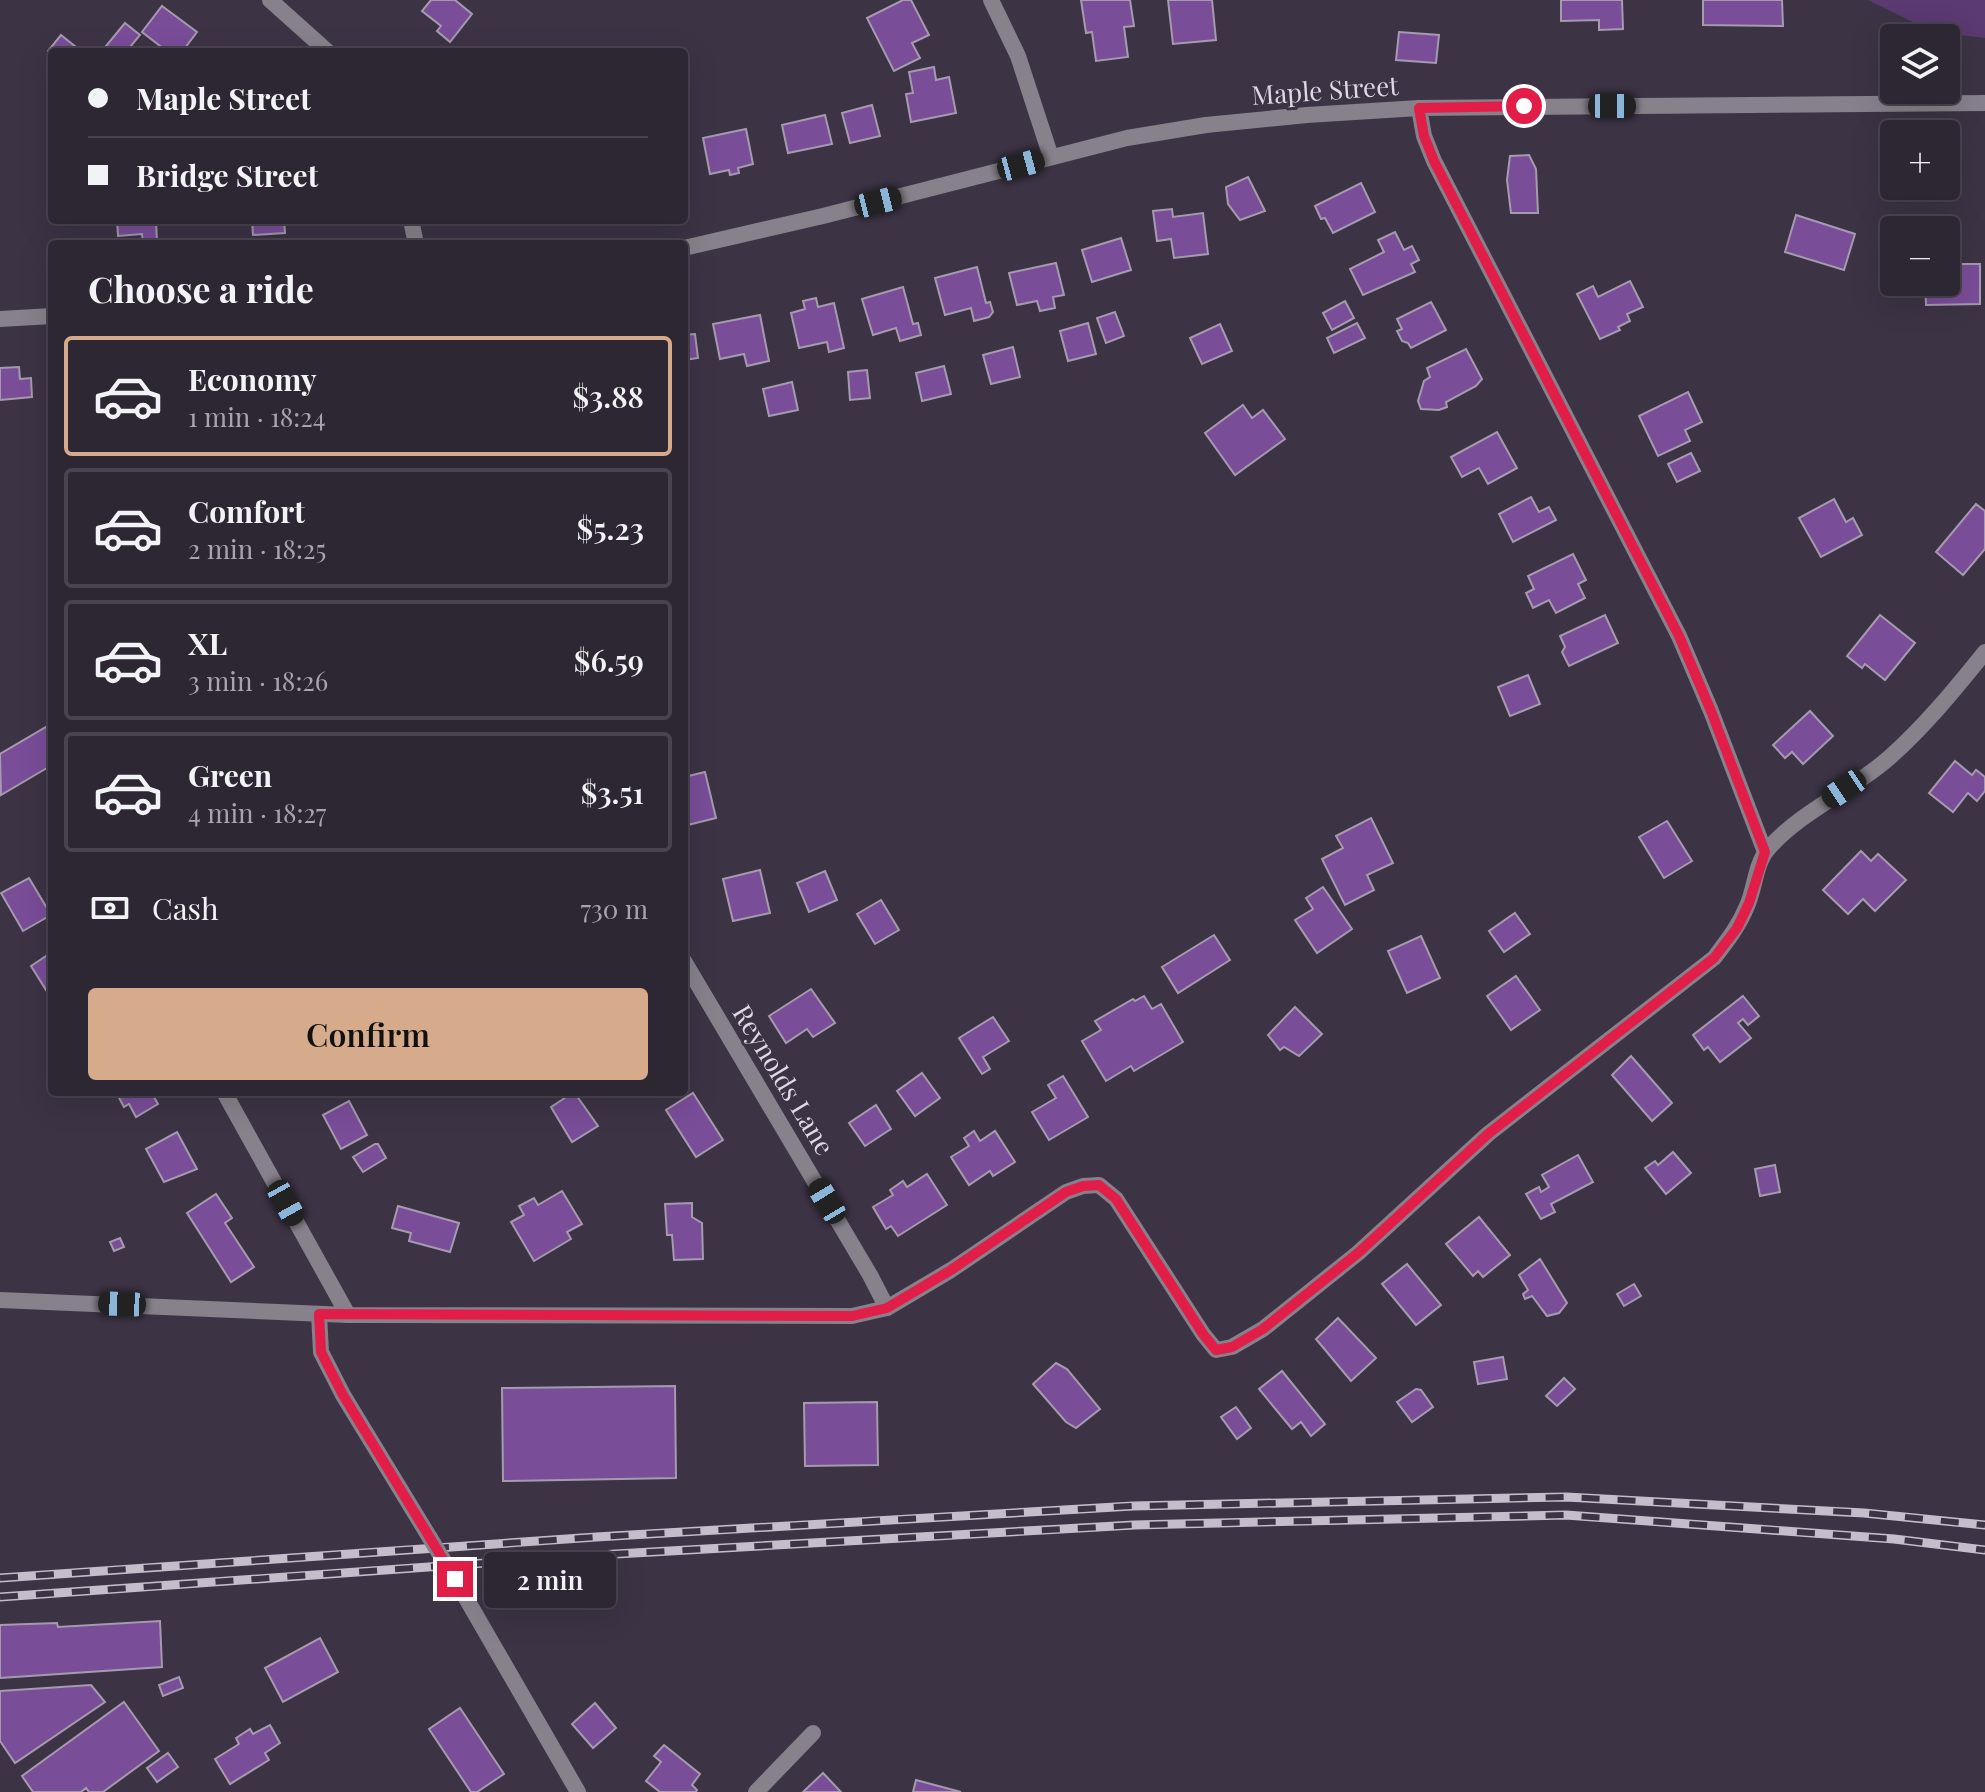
<!DOCTYPE html>
<html lang="en">
<head>
<meta charset="utf-8">
<style>
	:root { --surface:#2d2633; --page:#39323f; --text:#f1f3f6; --muted:#a7a5ac; --line:#48434e; --accent:#d6ab8b }
	body { margin:0; font-family:"Playfair Display",serif; background:var(--page); color:var(--text); height:100vh; display:flex; flex-direction:column; font-size:30px; white-space:nowrap }
	* { box-sizing:border-box; margin:0 }
	p { font-size:26px; color:var(--muted) }
	.icon { flex:none; width:44px; height:44px; fill:none; stroke:currentColor; stroke-width:2; stroke-linecap:round; stroke-linejoin:round }
	.map { position:relative; flex:1; overflow:hidden }
	.drawer { position:absolute; left:48px; top:240px; width:640px; height:856px; display:flex; flex-direction:column; background:var(--surface); border-radius:8px; box-shadow:0 8px 32px #0002,0 0 0 2px var(--line) }
	.drawer>* { flex:none }
	.top-card { position:absolute; left:48px; top:48px; width:640px; height:176px; border-radius:8px; box-shadow:0 8px 32px #0002,0 0 0 2px var(--line); display:grid; align-content:center; height:176px; padding:0 40px; background:var(--surface) }
	.controls { position:absolute; left:1880px; top:24px; display:grid; gap:16px }
	.controls a { display:grid; place-items:center; width:80px; height:80px; border-radius:8px; background:var(--surface); box-shadow:0 8px 32px #0002,0 0 0 2px var(--line); font-size:40px }
	.end { position:absolute; width:36px; height:36px; margin:-18px; border:10px solid #e11d48; background:#fff; box-shadow:0 0 0 4px #fff }
	.from { border-radius:50% }
	.bubble { position:absolute; height:56px; border-radius:8px; background:var(--surface); box-shadow:0 8px 32px #0002,0 0 0 2px var(--line); font-size:26px; font-weight:600; line-height:56px; text-align:center }
	.car { position:absolute; width:24px; height:48px; margin:-24px -12px; border-radius:10px; box-shadow:0 0 6px 2px #0007; background:linear-gradient(#222 24%,#8ab4d8 0 40%,#222 0 76%,#8ab4d8 0 86%,#222 0) }
	.top-card b { display:flex; align-items:center; gap:28px; height:76px; font-size:30px }
	.top-card b+b { border-top:2px solid var(--line) }
	.top-card i { width:20px; height:20px; background:var(--text) }
	ul { padding:0; list-style:none }
	li { display:flex; align-items:center; gap:24px; height:120px; margin:0 16px 12px; padding:0 24px; border:4px solid var(--line); border-radius:8px }
	li div { flex:1 }
	li b { display:block; font-size:30px }
	li em { font-style:normal; font-weight:600 }
	li.active { border-color:var(--accent) }
	li>.icon { width:72px; height:72px; stroke-width:1.5 }
	h2 { padding:0 40px; font-size:36px; line-height:96px }
	.pay { display:flex; align-items:center; gap:20px; height:88px; padding:0 40px; font-size:30px }
	.pay p { margin-inline-start:auto }
	.primary-button { display:flex; gap:16px; margin-top:auto; padding:16px 40px }
	.primary-button a { flex:1; height:92px; border-radius:8px; background:var(--accent); color:#111; font-size:32px; font-weight:600; line-height:92px; text-align:center }
	.map>svg:first-child { display:block }
	.green { fill:#5a3a70 }
	.building { fill:#794d98; stroke:#a59aae; stroke-width:2 }
	.lines { fill:none; stroke-linecap:round; stroke-linejoin:round }
	.minor { stroke:#86818a; stroke-width:16 }
	.tertiary { stroke:#86818a; stroke-width:16 }
	.rail-casing { stroke:#c5beca; stroke-width:9 }
	.rail { stroke:#3c3344; stroke-width:6; stroke-dasharray:18; stroke-linecap:butt }
	.minor-bridge { stroke:#86818a; stroke-width:16 }
	.route { stroke:#e11d48; stroke-width:10 }
	.labels { text-anchor:middle; stroke-width:6; stroke-linejoin:round; paint-order:stroke }
	.street-label { font-size:26px; fill:#dfd9e4; stroke:#3c3344 }
</style>
</head>
<body>
<div class="map">
<svg width="1985" height="1792" viewBox="0 0 1985 1792">
	<rect width="100%" height="100%" fill="#3c3344"/>
	<path class="green" d="M 1868,0 L 1985,0 L 1985,38 L 1933,32 Z"/>
	<g class="building">
		<path d="M 431,0 L 455,0 L 472,14 L 450,42 L 437,31 L 441,26 L 422,11 Z"/>
		<path d="M 903,0 L 911,0 L 929,35 L 912,43 L 920,58 L 894,71 L 867,18 Z"/>
		<path d="M 1081,0 L 1130,0 L 1134,26 L 1124,27 L 1128,57 L 1096,61 L 1092,32 L 1086,33 Z"/>
		<path d="M 1168,0 L 1212,0 L 1216,40 L 1173,44 Z"/>
		<path d="M 1561,0 L 1622,0 L 1623,29 L 1599,30 L 1599,20 L 1561,21 Z"/>
		<path d="M 1703,0 L 1782,0 L 1783,26 L 1703,25 Z"/>
		<path d="M 162,6 L 197,32 L 182,52 L 155,52 L 160,46 L 142,32 Z"/>
		<path d="M 125,23 L 140,35 L 126,52 L 101,52 Z"/>
		<path d="M 1399,32 L 1439,35 L 1436,63 L 1396,60 Z"/>
		<path d="M 61,35 L 76,47 L 73,52 L 52,52 L 52,54 L 48,51 Z"/>
		<path d="M 934,67 L 936,80 L 949,77 L 956,113 L 911,122 L 906,94 L 913,93 L 909,72 Z"/>
		<path d="M 872,105 L 880,136 L 850,143 L 842,113 Z"/>
		<path d="M 825,115 L 832,144 L 788,153 L 782,125 Z"/>
		<path d="M 746,129 L 753,164 L 738,168 L 739,173 L 730,175 L 729,170 L 710,174 L 703,138 Z"/>
		<path d="M 1529,155 L 1536,169 L 1538,213 L 1511,213 L 1507,180 L 1510,156 Z"/>
		<path d="M 1248,177 L 1265,211 L 1240,220 L 1228,204 L 1226,187 Z"/>
		<path d="M 1361,183 L 1375,212 L 1333,233 L 1325,218 L 1321,219 L 1315,206 Z"/>
		<path d="M 1172,209 L 1173,217 L 1203,213 L 1208,254 L 1174,258 L 1171,239 L 1157,241 L 1153,211 Z"/>
		<path d="M 1796,215 L 1855,234 L 1844,270 L 1785,252 Z"/>
		<path d="M 117,220 L 156,220 L 157,242 L 143,243 L 142,234 L 118,236 Z"/>
		<path d="M 252,220 L 284,220 L 285,233 L 253,235 Z"/>
		<path d="M 1395,232 L 1404,250 L 1412,246 L 1419,260 L 1411,264 L 1415,272 L 1363,295 L 1350,269 L 1384,252 L 1378,240 Z"/>
		<path d="M 1121,238 L 1131,270 L 1092,282 L 1082,250 Z"/>
		<path d="M 1056,263 L 1064,295 L 1053,297 L 1055,308 L 1040,311 L 1037,301 L 1017,305 L 1009,273 Z"/>
		<path d="M 1946,264 L 1980,264 L 1980,304 L 1926,305 L 1925,282 L 1946,282 Z"/>
		<path d="M 977,267 L 986,303 L 990,302 L 993,312 L 989,317 L 974,321 L 971,308 L 945,315 L 935,278 Z"/>
		<path d="M 1630,281 L 1643,307 L 1627,314 L 1630,321 L 1618,327 L 1620,330 L 1600,339 L 1577,294 L 1593,286 L 1598,297 Z"/>
		<path d="M 903,287 L 913,324 L 918,323 L 921,335 L 900,341 L 896,328 L 873,335 L 862,299 Z"/>
		<path d="M 816,298 L 818,307 L 834,303 L 844,348 L 829,352 L 827,342 L 799,348 L 791,313 L 805,309 L 803,301 Z"/>
		<path d="M 1345,301 L 1354,318 L 1332,330 L 1323,313 Z"/>
		<path d="M 1431,302 L 1446,330 L 1411,348 L 1408,343 L 1402,341 L 1397,331 L 1402,329 L 1397,319 Z"/>
		<path d="M 1115,312 L 1124,336 L 1106,343 L 1097,318 Z"/>
		<path d="M 760,315 L 769,361 L 747,366 L 744,354 L 720,359 L 713,324 Z"/>
		<path d="M 1088,323 L 1096,354 L 1068,361 L 1060,331 Z"/>
		<path d="M 1357,323 L 1365,338 L 1334,353 L 1327,338 Z"/>
		<path d="M 1220,324 L 1232,351 L 1202,364 L 1190,338 Z"/>
		<path d="M 695,334 L 698,358 L 685,360 L 684,366 L 684,335 Z"/>
		<path d="M 1013,347 L 1020,377 L 991,384 L 983,355 Z"/>
		<path d="M 1466,349 L 1482,379 L 1476,386 L 1446,402 L 1447,407 L 1439,410 L 1421,409 L 1418,401 L 1424,381 L 1430,377 L 1427,368 Z"/>
		<path d="M 944,366 L 951,394 L 922,401 L 916,373 Z"/>
		<path d="M 19,367 L 20,379 L 31,378 L 32,397 L 0,400 L 0,368 Z"/>
		<path d="M 867,370 L 870,398 L 850,400 L 848,372 Z"/>
		<path d="M 792,382 L 798,410 L 769,416 L 763,389 Z"/>
		<path d="M 1688,392 L 1702,422 L 1685,430 L 1690,441 L 1658,456 L 1639,416 Z"/>
		<path d="M 1243,405 L 1252,418 L 1263,410 L 1285,439 L 1235,475 L 1205,433 Z"/>
		<path d="M 1497,432 L 1517,468 L 1488,484 L 1479,468 L 1462,477 L 1451,457 Z"/>
		<path d="M 1691,453 L 1700,471 L 1677,482 L 1668,464 Z"/>
		<path d="M 1531,497 L 1539,512 L 1549,507 L 1556,520 L 1513,542 L 1499,514 Z"/>
		<path d="M 1834,499 L 1846,522 L 1853,518 L 1862,535 L 1821,557 L 1799,518 Z"/>
		<path d="M 1976,504 L 1985,511 L 1985,549 L 1963,575 L 1936,552 Z"/>
		<path d="M 1573,554 L 1586,580 L 1578,584 L 1585,598 L 1556,613 L 1549,600 L 1533,608 L 1526,593 L 1534,589 L 1528,576 Z"/>
		<path d="M 1605,615 L 1618,643 L 1569,666 L 1562,652 L 1565,647 L 1560,636 Z"/>
		<path d="M 1880,615 L 1915,643 L 1885,680 L 1865,664 L 1862,668 L 1847,656 Z"/>
		<path d="M 1528,675 L 1540,704 L 1510,716 L 1498,687 Z"/>
		<path d="M 1810,711 L 1833,736 L 1803,764 L 1792,752 L 1785,758 L 1773,745 Z"/>
		<path d="M 46,727 L 52,738 L 52,765 L 1,795 L 0,754 Z"/>
		<path d="M 1955,761 L 1972,775 L 1976,770 L 1985,777 L 1985,791 L 1977,801 L 1968,793 L 1953,812 L 1929,793 Z"/>
		<path d="M 705,772 L 716,818 L 684,826 L 684,777 Z"/>
		<path d="M 1371,818 L 1393,863 L 1367,875 L 1374,890 L 1345,905 L 1322,859 L 1343,848 L 1336,836 Z"/>
		<path d="M 1667,821 L 1692,861 L 1664,878 L 1639,837 Z"/>
		<path d="M 1861,851 L 1871,861 L 1878,854 L 1906,880 L 1875,911 L 1863,899 L 1848,914 L 1823,890 Z"/>
		<path d="M 760,870 L 770,913 L 733,921 L 723,879 Z"/>
		<path d="M 825,871 L 837,900 L 809,912 L 797,883 Z"/>
		<path d="M 29,878 L 51,915 L 23,931 L 1,893 Z"/>
		<path d="M 1323,887 L 1352,929 L 1317,953 L 1295,920 L 1313,909 L 1306,898 Z"/>
		<path d="M 881,900 L 899,930 L 875,944 L 857,914 Z"/>
		<path d="M 1515,913 L 1530,934 L 1504,952 L 1489,931 Z"/>
		<path d="M 1214,935 L 1230,960 L 1178,993 L 1162,967 Z"/>
		<path d="M 1421,936 L 1440,978 L 1407,993 L 1388,951 Z"/>
		<path d="M 52,952 L 52,986 L 46,990 L 31,966 Z"/>
		<path d="M 1516,976 L 1540,1010 L 1511,1030 L 1487,996 Z"/>
		<path d="M 811,989 L 835,1023 L 813,1037 L 807,1029 L 786,1043 L 769,1016 Z"/>
		<path d="M 1144,996 L 1152,1009 L 1161,1004 L 1183,1042 L 1134,1071 L 1131,1066 L 1106,1081 L 1082,1041 L 1101,1030 L 1095,1021 L 1133,999 L 1135,1001 Z"/>
		<path d="M 1743,996 L 1759,1016 L 1748,1025 L 1743,1019 L 1738,1023 L 1751,1038 L 1720,1062 L 1708,1047 L 1704,1050 L 1693,1035 Z"/>
		<path d="M 1295,1007 L 1322,1034 L 1299,1056 L 1284,1047 L 1280,1050 L 1268,1035 Z"/>
		<path d="M 993,1017 L 1009,1041 L 983,1057 L 990,1069 L 982,1074 L 959,1038 Z"/>
		<path d="M 1631,1056 L 1672,1103 L 1652,1121 L 1612,1075 Z"/>
		<path d="M 922,1073 L 940,1098 L 915,1116 L 897,1091 Z"/>
		<path d="M 1063,1076 L 1088,1117 L 1049,1140 L 1032,1112 L 1056,1098 L 1048,1085 Z"/>
		<path d="M 108,1092 L 151,1092 L 158,1104 L 136,1117 L 129,1104 L 124,1107 L 116,1092 L 110,1095 Z"/>
		<path d="M 574,1092 L 598,1126 L 572,1142 L 551,1107 Z"/>
		<path d="M 693,1093 L 723,1140 L 696,1157 L 666,1110 Z"/>
		<path d="M 349,1101 L 367,1135 L 341,1149 L 323,1115 Z"/>
		<path d="M 876,1105 L 891,1129 L 865,1146 L 849,1123 Z"/>
		<path d="M 974,1131 L 980,1141 L 995,1131 L 1015,1162 L 993,1176 L 990,1171 L 969,1185 L 951,1157 L 969,1146 L 964,1138 Z"/>
		<path d="M 177,1132 L 197,1169 L 164,1182 L 146,1149 Z"/>
		<path d="M 375,1144 L 378,1144 L 386,1158 L 363,1172 L 353,1157 Z"/>
		<path d="M 1673,1152 L 1691,1173 L 1666,1194 L 1645,1168 L 1655,1161 L 1658,1165 Z"/>
		<path d="M 1578,1155 L 1593,1182 L 1551,1204 L 1555,1212 L 1541,1219 L 1526,1194 L 1539,1187 L 1541,1192 L 1549,1187 L 1542,1175 Z"/>
		<path d="M 1775,1165 L 1780,1192 L 1760,1196 L 1755,1169 Z"/>
		<path d="M 927,1174 L 947,1205 L 898,1236 L 891,1226 L 886,1229 L 873,1207 L 893,1195 L 890,1190 L 903,1181 L 907,1187 Z"/>
		<path d="M 562,1191 L 582,1224 L 567,1232 L 571,1239 L 534,1261 L 511,1222 L 524,1215 L 519,1206 L 534,1198 L 538,1205 Z"/>
		<path d="M 216,1194 L 232,1218 L 225,1223 L 254,1267 L 231,1282 L 187,1213 Z"/>
		<path d="M 692,1203 L 692,1217 L 702,1223 L 703,1259 L 674,1260 L 672,1235 L 667,1235 L 665,1204 Z"/>
		<path d="M 398,1206 L 459,1223 L 450,1252 L 409,1241 L 411,1233 L 392,1228 Z"/>
		<path d="M 1479,1217 L 1510,1255 L 1483,1277 L 1478,1271 L 1473,1276 L 1446,1244 Z"/>
		<path d="M 120,1238 L 124,1247 L 114,1251 L 110,1242 Z"/>
		<path d="M 1540,1259 L 1567,1303 L 1559,1313 L 1547,1316 L 1532,1296 L 1525,1299 L 1523,1294 L 1528,1290 L 1519,1275 Z"/>
		<path d="M 1407,1264 L 1441,1305 L 1416,1325 L 1382,1284 Z"/>
		<path d="M 1634,1284 L 1641,1296 L 1624,1306 L 1617,1294 Z"/>
		<path d="M 1338,1318 L 1376,1358 L 1351,1381 L 1316,1339 Z"/>
		<path d="M 1503,1357 L 1507,1379 L 1478,1384 L 1474,1362 Z"/>
		<path d="M 1056,1363 L 1067,1369 L 1100,1409 L 1076,1428 L 1066,1422 L 1033,1384 Z"/>
		<path d="M 1282,1371 L 1325,1424 L 1311,1436 L 1301,1422 L 1292,1429 L 1259,1389 Z"/>
		<path d="M 1564,1378 L 1575,1389 L 1557,1406 L 1546,1396 Z"/>
		<path d="M 675,1386 L 676,1478 L 503,1481 L 502,1388 Z"/>
		<path d="M 1416,1389 L 1421,1390 L 1433,1407 L 1412,1422 L 1397,1402 Z"/>
		<path d="M 877,1402 L 878,1465 L 805,1466 L 804,1403 Z"/>
		<path d="M 1236,1407 L 1251,1428 L 1237,1439 L 1221,1417 Z"/>
		<path d="M 160,1621 L 162,1667 L 0,1678 L 0,1625 L 57,1623 L 58,1627 Z"/>
		<path d="M 320,1638 L 338,1672 L 283,1702 L 265,1668 Z"/>
		<path d="M 179,1677 L 183,1688 L 163,1696 L 159,1685 Z"/>
		<path d="M 91,1685 L 105,1702 L 15,1763 L 0,1741 L 0,1691 Z"/>
		<path d="M 124,1702 L 159,1751 L 103,1792 L 89,1792 L 86,1788 L 81,1792 L 33,1792 L 22,1776 Z"/>
		<path d="M 595,1703 L 616,1728 L 593,1748 L 572,1724 Z"/>
		<path d="M 460,1708 L 504,1774 L 477,1792 L 471,1792 L 429,1729 Z"/>
		<path d="M 270,1725 L 280,1743 L 265,1753 L 269,1760 L 230,1784 L 215,1759 L 239,1744 L 236,1738 L 250,1729 L 253,1734 Z"/>
		<path d="M 664,1745 L 700,1774 L 692,1785 L 697,1790 L 696,1792 L 660,1792 L 646,1781 L 661,1762 L 654,1756 Z"/>
		<path d="M 168,1753 L 178,1767 L 157,1782 L 147,1768 Z"/>
		<path d="M 823,1773 L 841,1792 L 803,1792 Z"/>
		<path d="M 916,1780 L 961,1792 L 913,1792 Z"/>
	</g>
	<g class="lines">
		<g class="minor">
			<path d="M 270,0 L 328,52"/>
			<path d="M 991,0 L 1018,56 L 1051,157"/>
			<path d="M 1419,108 L 1424,136 L 1434,161 L 1679,636 L 1711,711 L 1765,852"/>
			<path d="M 411,220 L 416,244"/>
			<path d="M 684,961 L 870,1275 L 887,1308"/>
			<path d="M 224,1092 L 348,1315"/>
			<path d="M 0,1300 L 348,1315 L 852,1316 L 887,1308 L 951,1270 L 1066,1192 L 1083,1186 L 1099,1185 L 1116,1199 L 1203,1334 L 1216,1350 L 1232,1347 L 1263,1329 L 1358,1253 L 1488,1134 L 1714,958 C 1727,941 1739,926 1747,906 C 1755,889 1755,864 1768,849 C 1802,810 1852,791 1890,757 C 1925,726 1956,688 1985,652"/>
			<path d="M 319,1314 L 321,1352 L 343,1395 L 430,1538"/>
			<path d="M 455,1579 L 578,1792"/>
			<path d="M 756,1792 L 813,1733"/>
		</g>
		<g class="tertiary">
			<path d="M 684,248 L 823,216 L 1127,138 L 1206,125 L 1307,115 L 1419,108 L 1985,103"/>
			<path d="M 0,319 L 52,316"/>
		</g>
		<defs>
			<g id="rail">
				<path d="M 0,1578 L 596,1537 L 1133,1506 L 1566,1497 L 1864,1513 L 1985,1525"/>
				<path d="M 0,1597 L 598,1555 L 1134,1525 L 1566,1515 L 1894,1539 L 1985,1550"/>
			</g>
		</defs>
		<use href="#rail" class="rail-casing"/>
		<use href="#rail" class="rail"/>
		<path class="minor-bridge" d="M 430,1538 L 455,1579"/>
	</g>
	<g class="lines">
		<path class="route" d="M 455,1579 L 343,1395 L 321,1352 L 319,1314 L 852,1316 L 887,1308 L 951,1270 L 1066,1192 L 1083,1186 L 1099,1185 L 1116,1199 L 1203,1334 L 1216,1350 L 1232,1347 L 1263,1329 L 1358,1253 L 1488,1134 L 1714,958 L 1737,928 L 1749,903 L 1765,852 L 1711,711 L 1679,636 L 1434,161 L 1424,136 L 1419,108 L 1524,106"/>
	</g>
	<g class="labels">
		<g class="street-label">
			<text transform="translate(1325 91) rotate(-4)" y="9">Maple Street</text>
			<text transform="translate(783 1080) rotate(59)" y="9">Reynolds Lane</text>
		</g>
	</g>
</svg>
<div class="controls">
<a><svg class="icon" aria-label="layers" viewBox="0 0 24 24"><path d="M12 4l9 5-9 5-9-5zM3 14l9 5 9-5"/></svg></a>
<a>+</a>
<a>−</a>
</div>
<i class="end from" style="left:1524px;top:106px"></i>
<i class="end" style="left:455px;top:1579px"></i>
<div class="bubble" style="left:484px;top:1552px;width:132px">2 min</div>
<i class="car" style="left:1612px;top:106px;rotate:90deg"></i>
<i class="car" style="left:1021px;top:165px;rotate:75deg"></i>
<i class="car" style="left:878px;top:202px;rotate:76deg"></i>
<i class="car" style="left:1844px;top:789px;rotate:236deg"></i>
<i class="car" style="left:827px;top:1201px;rotate:329deg"></i>
<i class="car" style="left:286px;top:1203px;rotate:151deg"></i>
<i class="car" style="left:122px;top:1304px;rotate:272deg"></i>
<div class="top-card">
<b><i class="from"></i>Maple Street</b>
<b><i></i>Bridge Street</b>
</div>
<section class="drawer">
<h2>Choose a ride</h2>
<ul>
<li class="active"><svg class="icon" aria-label="car" viewBox="0 0 24 24"><path d="M5 17H2v-5l4-1 3-4h7l3 4 3 1v5h-3M9 17h6M6 11h13"/><circle cx="7" cy="17" r="2"/><circle cx="17" cy="17" r="2"/></svg><div><b>Economy</b><p>1 min · 18:24</p></div><em>$3.88</em></li>
<li><svg class="icon" aria-label="car" viewBox="0 0 24 24"><path d="M5 17H2v-5l4-1 3-4h7l3 4 3 1v5h-3M9 17h6M6 11h13"/><circle cx="7" cy="17" r="2"/><circle cx="17" cy="17" r="2"/></svg><div><b>Comfort</b><p>2 min · 18:25</p></div><em>$5.23</em></li>
<li><svg class="icon" aria-label="car" viewBox="0 0 24 24"><path d="M5 17H2v-5l4-1 3-4h7l3 4 3 1v5h-3M9 17h6M6 11h13"/><circle cx="7" cy="17" r="2"/><circle cx="17" cy="17" r="2"/></svg><div><b>XL</b><p>3 min · 18:26</p></div><em>$6.59</em></li>
<li><svg class="icon" aria-label="car" viewBox="0 0 24 24"><path d="M5 17H2v-5l4-1 3-4h7l3 4 3 1v5h-3M9 17h6M6 11h13"/><circle cx="7" cy="17" r="2"/><circle cx="17" cy="17" r="2"/></svg><div><b>Green</b><p>4 min · 18:27</p></div><em>$3.51</em></li>
</ul>
<div class="pay"><svg class="icon" aria-label="cash" viewBox="0 0 24 24"><path d="M3 7h18v10H3z"/><circle cx="12" cy="12" r="2"/></svg>Cash<p>730 m</p></div>
<div class="primary-button"><a>Confirm</a></div>
</section>
</div>
</body>
</html>
